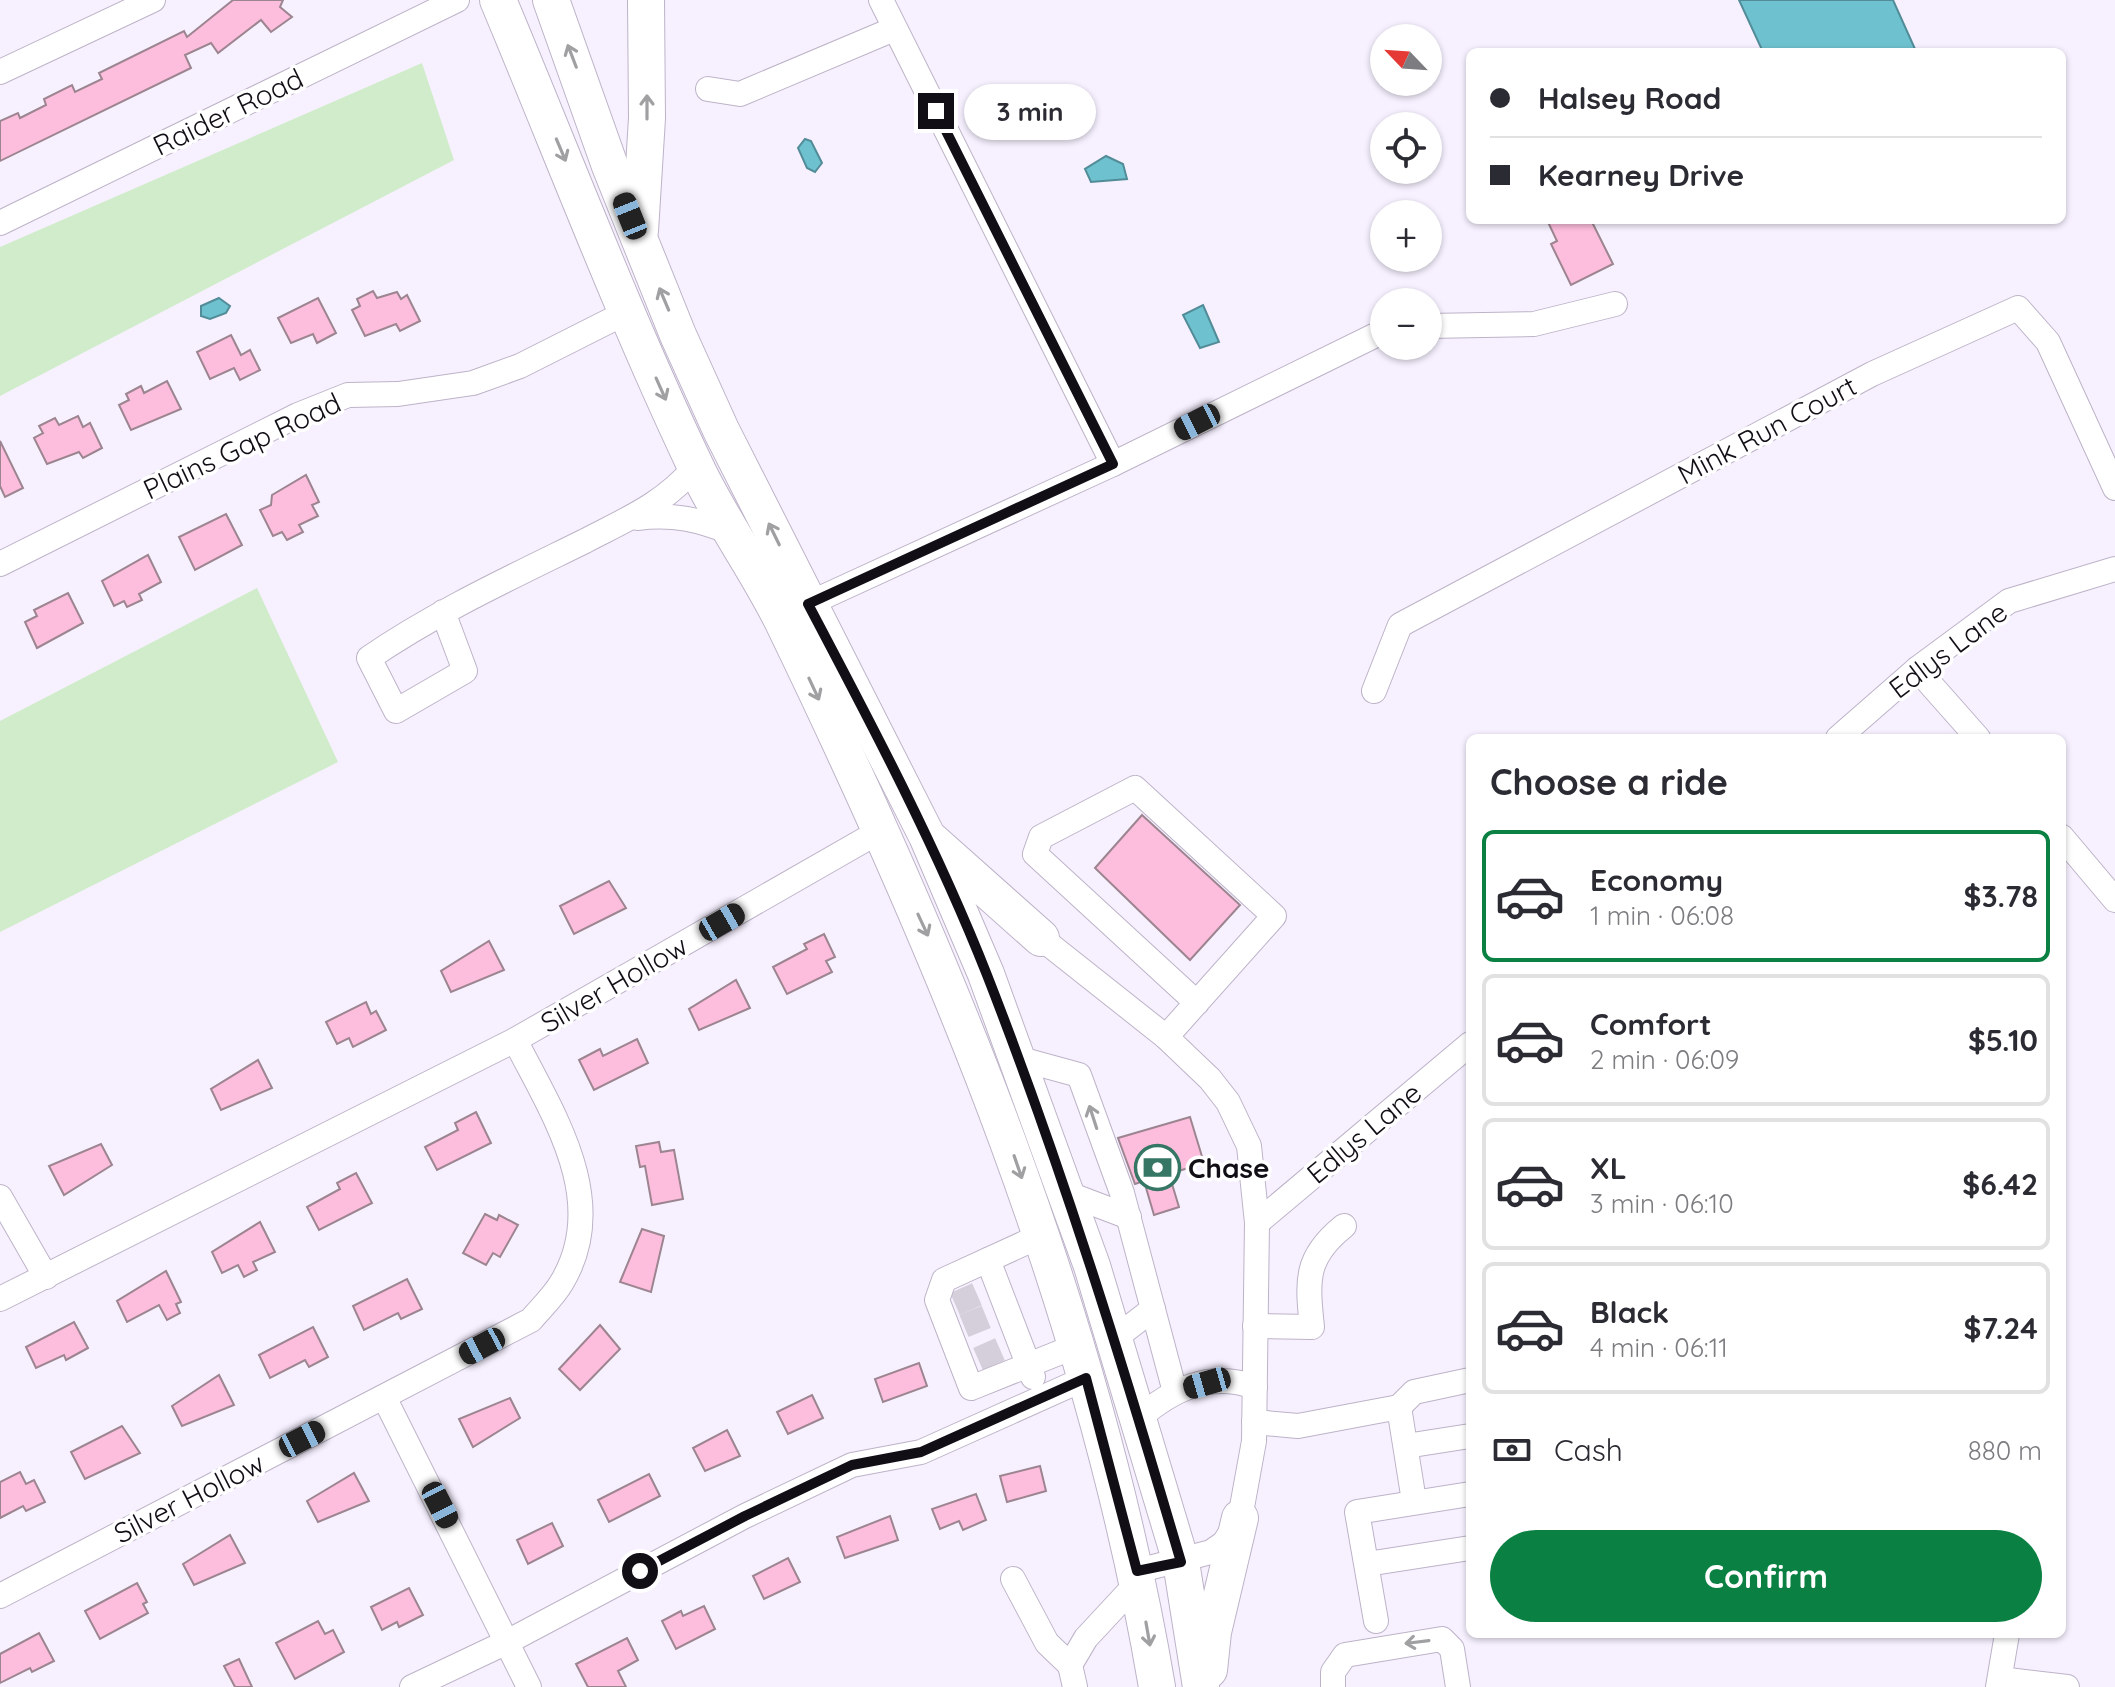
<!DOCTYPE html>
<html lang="en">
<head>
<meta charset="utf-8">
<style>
	:root { --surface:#fff; --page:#f2f2f3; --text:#2b2b33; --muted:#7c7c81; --line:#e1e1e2; --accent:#0b8043 }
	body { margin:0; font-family:Quicksand,sans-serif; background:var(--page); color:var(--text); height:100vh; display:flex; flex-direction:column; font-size:30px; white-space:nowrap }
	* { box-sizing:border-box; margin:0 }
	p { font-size:26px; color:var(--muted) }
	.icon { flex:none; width:44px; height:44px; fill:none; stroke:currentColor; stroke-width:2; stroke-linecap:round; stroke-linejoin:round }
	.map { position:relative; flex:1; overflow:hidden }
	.sheet { position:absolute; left:1466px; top:734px; width:600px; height:904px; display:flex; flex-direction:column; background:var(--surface); border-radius:12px; box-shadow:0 2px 6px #0004 }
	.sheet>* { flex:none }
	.hud { position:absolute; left:1466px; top:48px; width:600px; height:176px; border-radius:12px; box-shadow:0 2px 6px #0004; display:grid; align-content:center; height:176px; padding:0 24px; background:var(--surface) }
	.needle { width:52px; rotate:295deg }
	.controls { position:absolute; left:1370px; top:24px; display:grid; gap:16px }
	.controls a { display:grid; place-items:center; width:72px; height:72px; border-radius:50%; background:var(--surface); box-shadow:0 2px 6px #0004; font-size:40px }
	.end { position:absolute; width:36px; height:36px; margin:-18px; border:10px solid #120e16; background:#fff; box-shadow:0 0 0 4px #fff }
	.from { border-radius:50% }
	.bubble { position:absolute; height:56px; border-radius:28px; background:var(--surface); box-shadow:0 2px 6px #0004; font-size:26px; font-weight:700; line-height:56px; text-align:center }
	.car { position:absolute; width:24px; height:48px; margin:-24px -12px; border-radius:10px; box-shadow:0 0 6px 2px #0007; background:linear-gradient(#222 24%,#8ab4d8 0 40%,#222 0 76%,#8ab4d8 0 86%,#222 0) }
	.hud b { display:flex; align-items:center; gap:28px; height:76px; font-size:30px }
	.hud b+b { border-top:2px solid var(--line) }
	.hud i { width:20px; height:20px; background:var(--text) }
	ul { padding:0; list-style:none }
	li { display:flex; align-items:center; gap:24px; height:132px; margin:0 16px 12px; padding:0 8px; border:4px solid var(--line); border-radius:12px }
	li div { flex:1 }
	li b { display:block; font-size:30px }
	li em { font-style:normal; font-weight:700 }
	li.current { border-color:var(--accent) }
	li>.icon { width:72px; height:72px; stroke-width:1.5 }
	h2 { padding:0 24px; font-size:36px; line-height:96px }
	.pay { display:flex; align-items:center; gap:20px; height:88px; padding:0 24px; font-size:30px }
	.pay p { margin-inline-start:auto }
	.primary-button { display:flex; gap:16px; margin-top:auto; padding:16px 24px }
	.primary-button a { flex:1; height:92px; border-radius:48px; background:var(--accent); color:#fff; font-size:32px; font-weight:700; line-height:92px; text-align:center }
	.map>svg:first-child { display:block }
	.green { fill:#d0ecca }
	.water { fill:#6ec2cf; stroke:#528c98; stroke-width:2 }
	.building { fill:#fdbddc; stroke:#9c8590; stroke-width:2 }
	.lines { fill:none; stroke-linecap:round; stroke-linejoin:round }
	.minor-tunnel { stroke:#d5cfdc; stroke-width:24; stroke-dasharray:24 12; stroke-linecap:butt }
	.minor-casing { stroke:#bdb3c8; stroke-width:26 }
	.highway-casing { stroke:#bdb3c8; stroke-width:38 }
	.minor { stroke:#fff; stroke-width:24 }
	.highway { stroke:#fff; stroke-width:36 }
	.oneway { stroke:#a09fa2 }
	.route { stroke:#120e16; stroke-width:10 }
	.labels { text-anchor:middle; stroke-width:7; stroke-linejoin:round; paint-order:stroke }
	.street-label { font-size:28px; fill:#120e16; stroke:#fff }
	.poi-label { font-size:28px; font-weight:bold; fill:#120e16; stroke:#fff; text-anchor:start }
</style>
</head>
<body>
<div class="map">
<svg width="2115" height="1687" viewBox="0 0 2115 1687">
	<rect width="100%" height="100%" fill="#f7f1ff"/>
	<g class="green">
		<path d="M 422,63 L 454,160 L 0,396 L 0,247 Z"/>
		<path d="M 257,588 L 338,762 L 0,932 L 0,721 Z"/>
	</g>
	<g class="water">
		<path d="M 1739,0 L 1893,0 L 1915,49 L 1908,52 L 1763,52 Z"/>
		<path d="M 1072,103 L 1079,104 L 1089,120 L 1087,130 L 1075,130 L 1062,109 L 1064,104 Z"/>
		<path d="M 805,139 L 811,141 L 822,163 L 815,172 L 807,168 L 798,148 Z"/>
		<path d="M 1106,156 L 1123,164 L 1127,179 L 1091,182 L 1085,169 Z"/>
		<path d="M 219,298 L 230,306 L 226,313 L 210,319 L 201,316 L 201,306 Z"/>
		<path d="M 1203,305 L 1219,342 L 1200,348 L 1183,315 Z"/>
	</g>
	<g class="building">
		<path d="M 233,0 L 283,0 L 280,7 L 292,17 L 271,32 L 261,20 L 218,53 L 211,43 L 185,55 L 191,68 L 0,161 L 0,121 L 18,113 L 20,118 L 46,105 L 44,99 L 72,85 L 75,92 L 102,79 L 99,73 L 184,31 L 187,37 Z"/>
		<path d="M 1547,220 L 1591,220 L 1613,264 L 1571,285 L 1551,244 L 1557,241 Z"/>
		<path d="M 373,291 L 377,298 L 397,292 L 401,299 L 407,295 L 420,321 L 400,331 L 396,324 L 365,336 L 352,310 L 360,306 L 357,299 Z"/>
		<path d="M 318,298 L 336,333 L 317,343 L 313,334 L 291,343 L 278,318 Z"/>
		<path d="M 231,335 L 241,355 L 250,350 L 260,370 L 240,380 L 234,368 L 210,379 L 197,352 Z"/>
		<path d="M 167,381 L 181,409 L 131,430 L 119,405 L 129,400 L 126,394 L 141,386 L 144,393 Z"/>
		<path d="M 78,416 L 83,427 L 90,423 L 102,448 L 83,458 L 79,452 L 47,464 L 34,438 L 43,433 L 39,426 L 55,418 L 59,425 Z"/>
		<path d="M 0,441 L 23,488 L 5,497 L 0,486 Z"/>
		<path d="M 306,475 L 319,502 L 312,505 L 318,516 L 299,525 L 303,532 L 287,540 L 282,532 L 273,536 L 260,510 L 271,505 L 272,495 Z"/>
		<path d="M 226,514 L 242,545 L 195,570 L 179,537 Z"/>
		<path d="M 148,555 L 161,582 L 139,594 L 142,600 L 127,607 L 124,601 L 114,606 L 102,581 Z"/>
		<path d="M 68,593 L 83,623 L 37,648 L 25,622 L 37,616 L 34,610 Z"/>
		<path d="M 1142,815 L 1240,905 L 1190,960 L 1095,868 Z"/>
		<path d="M 609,881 L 626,908 L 574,934 L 560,906 Z"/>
		<path d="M 824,934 L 835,957 L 826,961 L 832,972 L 787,994 L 773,967 L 807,949 L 804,944 Z"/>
		<path d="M 489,941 L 504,970 L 451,992 L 441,971 Z"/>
		<path d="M 736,980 L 750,1008 L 699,1030 L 689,1009 Z"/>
		<path d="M 366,1002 L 371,1014 L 376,1011 L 386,1030 L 353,1047 L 349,1038 L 337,1044 L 326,1022 Z"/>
		<path d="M 637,1039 L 648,1063 L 594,1090 L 579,1060 L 600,1049 L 603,1056 Z"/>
		<path d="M 258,1060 L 272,1088 L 221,1110 L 211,1089 Z"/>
		<path d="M 476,1112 L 491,1143 L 437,1170 L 425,1147 L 458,1130 L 455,1123 Z"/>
		<path d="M 1190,1117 L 1204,1163 L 1169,1174 L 1179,1207 L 1154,1215 L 1144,1181 L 1135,1184 L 1118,1138 Z"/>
		<path d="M 659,1142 L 661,1152 L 674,1150 L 683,1199 L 652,1205 L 645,1166 L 640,1167 L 636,1146 Z"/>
		<path d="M 101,1144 L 112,1165 L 64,1195 L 49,1166 Z"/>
		<path d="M 356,1173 L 372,1203 L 319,1230 L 307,1207 L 340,1189 L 337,1183 Z"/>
		<path d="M 485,1214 L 497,1220 L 499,1215 L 518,1225 L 500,1257 L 493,1253 L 486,1265 L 463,1253 Z"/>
		<path d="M 260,1222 L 275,1252 L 253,1262 L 257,1270 L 244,1277 L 238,1265 L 222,1273 L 212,1252 Z"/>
		<path d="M 642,1229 L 664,1236 L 651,1292 L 620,1282 Z"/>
		<path d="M 166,1271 L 181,1302 L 176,1304 L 180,1313 L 167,1320 L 159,1305 L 127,1322 L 117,1301 Z"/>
		<path d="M 407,1279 L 422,1309 L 401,1319 L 398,1313 L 364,1330 L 353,1306 Z"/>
		<path d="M 74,1322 L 88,1348 L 66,1360 L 64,1355 L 36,1368 L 26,1347 Z"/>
		<path d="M 600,1325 L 620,1349 L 580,1390 L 559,1369 Z"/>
		<path d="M 313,1327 L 328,1357 L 309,1367 L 305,1360 L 270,1378 L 259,1355 Z"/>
		<path d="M 919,1363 L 927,1386 L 883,1402 L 875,1379 Z"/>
		<path d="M 219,1375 L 234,1405 L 182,1426 L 172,1406 Z"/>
		<path d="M 812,1395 L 823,1418 L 788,1434 L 777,1412 Z"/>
		<path d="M 510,1398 L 520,1418 L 473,1447 L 459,1419 Z"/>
		<path d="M 122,1426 L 140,1453 L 85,1479 L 71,1452 Z"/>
		<path d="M 727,1430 L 740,1456 L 705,1471 L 693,1448 Z"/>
		<path d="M 1040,1466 L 1046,1491 L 1007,1502 L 1000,1476 Z"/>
		<path d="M 20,1472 L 26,1484 L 34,1480 L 45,1502 L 26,1511 L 23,1506 L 0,1518 L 0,1482 Z"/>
		<path d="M 354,1473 L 369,1501 L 318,1522 L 307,1501 Z"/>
		<path d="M 649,1474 L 660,1496 L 609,1522 L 598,1500 Z"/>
		<path d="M 976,1494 L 986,1520 L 963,1530 L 959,1521 L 940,1529 L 932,1509 Z"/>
		<path d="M 890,1516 L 898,1540 L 845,1558 L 837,1537 Z"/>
		<path d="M 552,1523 L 563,1546 L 528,1564 L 517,1540 Z"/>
		<path d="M 230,1535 L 245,1563 L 194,1585 L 183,1564 Z"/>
		<path d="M 788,1558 L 800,1582 L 764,1599 L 753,1576 Z"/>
		<path d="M 137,1583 L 147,1602 L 143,1604 L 148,1613 L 100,1639 L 85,1611 Z"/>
		<path d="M 409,1588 L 423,1615 L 399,1627 L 397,1622 L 382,1630 L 371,1607 Z"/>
		<path d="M 704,1606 L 715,1629 L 676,1649 L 662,1621 L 681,1611 L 683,1616 Z"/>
		<path d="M 318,1621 L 325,1634 L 333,1630 L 344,1652 L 295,1679 L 276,1643 Z"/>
		<path d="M 39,1633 L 54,1661 L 32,1672 L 30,1668 L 0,1683 L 0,1654 Z"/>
		<path d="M 627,1638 L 638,1660 L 618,1671 L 626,1687 L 588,1687 L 576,1664 Z"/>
		<path d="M 239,1659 L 252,1687 L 235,1687 L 224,1666 Z"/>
	</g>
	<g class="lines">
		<g class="minor-tunnel">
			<path d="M 955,1304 L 980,1293"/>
			<path d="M 964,1326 L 991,1315"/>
			<path d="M 978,1359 L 1003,1348"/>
		</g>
		<defs>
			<g id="minor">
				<path d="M 881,0 L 1113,464"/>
				<path d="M 0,72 L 153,0"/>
				<path d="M 708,89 L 740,94 L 894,29"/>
				<path d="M 0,223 L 457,0"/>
				<path d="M 1428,326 L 1534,324 L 1615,304"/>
				<path d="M 637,518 C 674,513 699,520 733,533"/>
				<path d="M 0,564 L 298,415 L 348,395 L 398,394 L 473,383 L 520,366 L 627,312"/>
				<path d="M 808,604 L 1113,464 L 1384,331"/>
				<path d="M 443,612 L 465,671 L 396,711 L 369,658 C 436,612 512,577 585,541 C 627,519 664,504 695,467"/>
				<path d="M 1917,669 L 1978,738"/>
				<path d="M 1374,691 L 1400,625 L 1872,374 L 2018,308 L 2048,342 L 2115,488"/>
				<path d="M 1838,738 L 1917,669 L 2009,601 L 2115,569"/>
				<path d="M 2062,837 L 2115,900"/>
				<path d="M 1041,938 L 1166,1037 L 1210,1079 L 1228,1102 L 1249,1146 L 1257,1223 L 1254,1441 L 1240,1518 L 1224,1543 L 1211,1552 L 1137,1571"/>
				<path d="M 1166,1037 L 1274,916 L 1135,788 L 1041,837 L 1035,854 L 1197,1003"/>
				<path d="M 1017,1058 L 1079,1075 L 1122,1193 L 1175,1392"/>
				<path d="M 1066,1193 L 1129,1217"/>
				<path d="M 0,1197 L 46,1277"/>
				<path d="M 1257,1223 L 1470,1044"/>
				<path d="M 1040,1236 L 944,1280 L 937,1300 L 971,1388 L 1076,1346"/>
				<path d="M 988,1260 L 1033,1377"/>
				<path d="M 0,1299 L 515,1040 L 880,831"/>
				<path d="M 1255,1326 L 1312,1327 C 1307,1280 1305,1257 1344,1226"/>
				<path d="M 1114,1339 L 1153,1309"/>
				<path d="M 384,1397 L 529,1687"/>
				<path d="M 1399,1407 L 1414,1392 L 1470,1380"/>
				<path d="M 1138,1419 C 1172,1389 1210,1371 1255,1387"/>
				<path d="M 1254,1422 L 1298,1426 L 1399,1407 L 1414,1501"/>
				<path d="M 1406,1446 L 1470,1436"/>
				<path d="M 1367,1564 L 1470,1548"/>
				<path d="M 1013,1579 L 1047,1643 L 1070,1665"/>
				<path d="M 0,1596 L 531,1320 C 541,1308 554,1296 562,1282 C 611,1200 552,1113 515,1040"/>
				<path d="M 1376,1621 L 1357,1512 L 1470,1494"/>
				<path d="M 2000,1679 L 2067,1687"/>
				<path d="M 412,1687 L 509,1641 L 745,1516 L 852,1465 L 921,1452 L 1086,1378"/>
				<path d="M 1075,1687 L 1070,1665 L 1086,1638 L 1139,1581"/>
				<path d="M 1333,1687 L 1333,1672 L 1345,1655 L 1442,1639 L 1452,1649 L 1458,1687"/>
				<path d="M 1998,1687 L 2007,1634"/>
			</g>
			<g id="highway">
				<path d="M 498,0 C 563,155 622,311 694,463 C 719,518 756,567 783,622 C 947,961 1094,1314 1157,1687"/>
				<path d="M 551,0 L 610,166 L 678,335 L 721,430 L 927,836 L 986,974 L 1092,1266 L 1138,1419 L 1181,1562 L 1201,1687"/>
				<path d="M 640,231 L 647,118 L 646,0"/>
				<path d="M 932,841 L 1041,938"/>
				<path d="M 1209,1670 L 1213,1632 L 1240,1518"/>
			</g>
		</defs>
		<use href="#minor" class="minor-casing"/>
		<use href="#highway" class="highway-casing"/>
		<use href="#minor" class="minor"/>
		<use href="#highway" class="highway"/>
	</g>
	<defs><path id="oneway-shaft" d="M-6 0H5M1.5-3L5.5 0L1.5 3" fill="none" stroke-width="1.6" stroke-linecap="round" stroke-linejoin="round" transform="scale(2)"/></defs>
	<g class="oneway">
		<use href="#oneway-shaft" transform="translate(572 56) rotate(-111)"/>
		<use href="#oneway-shaft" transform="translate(647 107) rotate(-90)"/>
		<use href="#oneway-shaft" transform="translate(561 150) rotate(67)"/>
		<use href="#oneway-shaft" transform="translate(664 299) rotate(-113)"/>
		<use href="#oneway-shaft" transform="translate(661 389) rotate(66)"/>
		<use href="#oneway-shaft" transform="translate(774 534) rotate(-116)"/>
		<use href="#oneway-shaft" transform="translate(814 689) rotate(65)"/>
		<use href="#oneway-shaft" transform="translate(923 925) rotate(65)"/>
		<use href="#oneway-shaft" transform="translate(1093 1117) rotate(-108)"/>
		<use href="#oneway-shaft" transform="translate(1018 1167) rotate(71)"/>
		<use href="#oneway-shaft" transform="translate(1148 1634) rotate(80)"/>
		<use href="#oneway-shaft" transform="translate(1417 1642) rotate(173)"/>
	</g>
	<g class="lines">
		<path class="route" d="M 640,1571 L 745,1516 L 852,1465 L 921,1452 L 1086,1378 L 1137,1571 L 1181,1562 C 1123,1364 1062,1167 987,975 C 937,848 872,725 808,604 L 1113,464 L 936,111"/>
	</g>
	<defs>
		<symbol id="bank-ring" viewBox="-11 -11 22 22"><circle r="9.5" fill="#fff" stroke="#357665" stroke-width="1.5"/><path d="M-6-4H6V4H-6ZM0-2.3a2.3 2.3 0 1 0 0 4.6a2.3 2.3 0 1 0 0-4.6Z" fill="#357665"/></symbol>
	</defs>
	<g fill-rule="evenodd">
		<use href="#bank-ring" x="1132" y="1142" width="51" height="51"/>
	</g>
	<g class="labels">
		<g class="street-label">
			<text transform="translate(228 112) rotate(-26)" y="10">Raider Road</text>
			<text transform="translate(1767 430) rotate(-28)" y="10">Mink Run Court</text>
			<text transform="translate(242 446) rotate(-25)" y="10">Plains Gap Road</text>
			<text transform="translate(1948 650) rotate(-37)" y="10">Edlys Lane</text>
			<text transform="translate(614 984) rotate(-30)" y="10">Silver Hollow</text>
			<text transform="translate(1364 1133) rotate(-40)" y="10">Edlys Lane</text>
			<text transform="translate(189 1498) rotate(-27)" y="10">Silver Hollow</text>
		</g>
		<g class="poi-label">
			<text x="1188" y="1178">Chase</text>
		</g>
	</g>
</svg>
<div class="controls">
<a><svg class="needle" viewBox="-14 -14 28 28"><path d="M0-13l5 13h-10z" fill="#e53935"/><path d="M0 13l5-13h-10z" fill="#7c7c81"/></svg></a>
<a><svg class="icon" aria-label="locate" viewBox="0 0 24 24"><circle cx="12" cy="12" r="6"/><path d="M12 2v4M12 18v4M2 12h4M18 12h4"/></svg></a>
<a>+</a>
<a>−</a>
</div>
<i class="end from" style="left:640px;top:1571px"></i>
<i class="end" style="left:936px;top:111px"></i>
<div class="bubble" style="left:964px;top:84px;width:132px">3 min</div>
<i class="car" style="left:630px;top:216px;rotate:338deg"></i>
<i class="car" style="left:1197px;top:422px;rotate:243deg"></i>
<i class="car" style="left:722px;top:922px;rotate:60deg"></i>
<i class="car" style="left:482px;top:1346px;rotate:242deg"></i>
<i class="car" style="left:1207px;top:1383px;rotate:254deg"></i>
<i class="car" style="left:302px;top:1439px;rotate:63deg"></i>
<i class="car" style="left:440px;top:1505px;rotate:153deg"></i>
<div class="hud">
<b><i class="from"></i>Halsey Road</b>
<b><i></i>Kearney Drive</b>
</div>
<section class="sheet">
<h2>Choose a ride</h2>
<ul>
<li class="current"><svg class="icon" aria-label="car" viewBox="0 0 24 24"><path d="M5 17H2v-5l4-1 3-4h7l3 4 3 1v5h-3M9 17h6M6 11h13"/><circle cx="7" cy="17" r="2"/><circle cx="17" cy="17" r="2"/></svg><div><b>Economy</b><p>1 min · 06:08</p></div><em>$3.78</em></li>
<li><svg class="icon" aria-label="car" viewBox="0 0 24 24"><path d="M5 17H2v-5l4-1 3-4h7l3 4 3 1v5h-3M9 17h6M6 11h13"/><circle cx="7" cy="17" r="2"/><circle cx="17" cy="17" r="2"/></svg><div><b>Comfort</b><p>2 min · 06:09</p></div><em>$5.10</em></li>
<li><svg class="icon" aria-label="car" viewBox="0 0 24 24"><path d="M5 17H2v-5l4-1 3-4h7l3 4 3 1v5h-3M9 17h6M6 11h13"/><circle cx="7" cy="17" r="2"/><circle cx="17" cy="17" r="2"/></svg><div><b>XL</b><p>3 min · 06:10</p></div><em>$6.42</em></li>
<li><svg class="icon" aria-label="car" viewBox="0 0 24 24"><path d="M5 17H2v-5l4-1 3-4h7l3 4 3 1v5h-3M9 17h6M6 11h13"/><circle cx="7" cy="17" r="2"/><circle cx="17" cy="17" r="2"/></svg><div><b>Black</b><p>4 min · 06:11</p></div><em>$7.24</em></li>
</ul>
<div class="pay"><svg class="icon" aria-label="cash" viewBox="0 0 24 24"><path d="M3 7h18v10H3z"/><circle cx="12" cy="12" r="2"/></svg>Cash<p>880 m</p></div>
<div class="primary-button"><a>Confirm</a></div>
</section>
</div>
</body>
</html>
